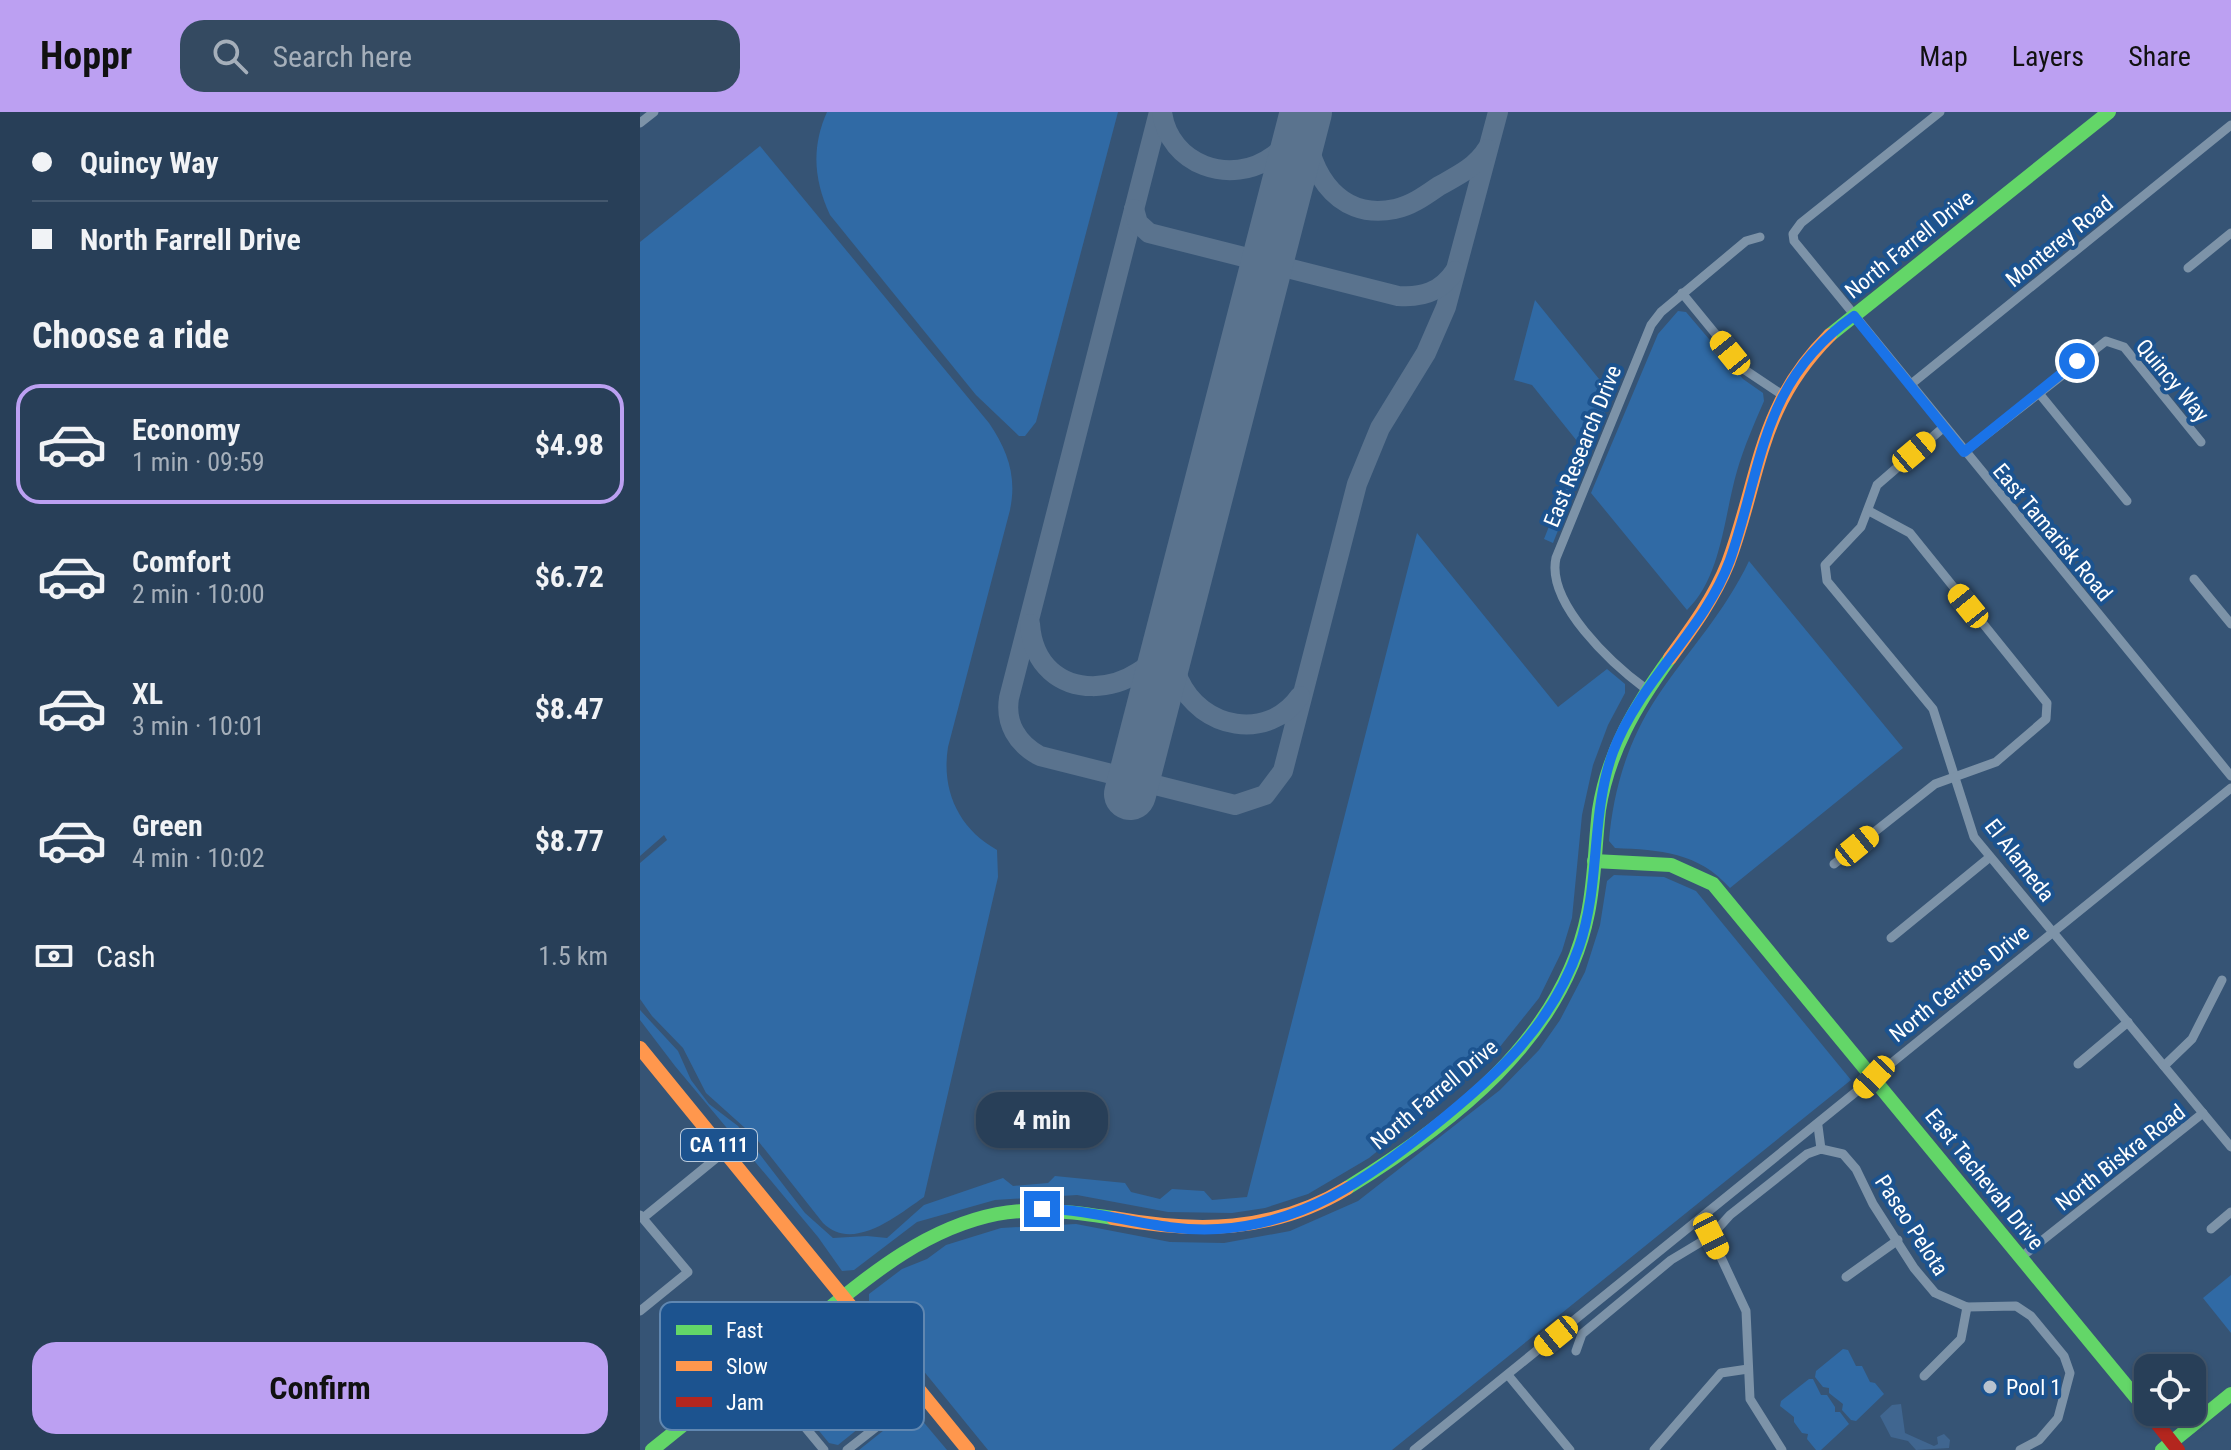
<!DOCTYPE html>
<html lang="en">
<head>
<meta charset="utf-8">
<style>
	:root { --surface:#283f58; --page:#344a61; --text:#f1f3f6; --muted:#a5afba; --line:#44586e; --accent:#bca0f2 }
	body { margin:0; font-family:"Roboto Condensed",sans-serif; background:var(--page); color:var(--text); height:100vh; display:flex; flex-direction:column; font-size:30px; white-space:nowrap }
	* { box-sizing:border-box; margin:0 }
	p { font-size:26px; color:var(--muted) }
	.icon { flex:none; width:44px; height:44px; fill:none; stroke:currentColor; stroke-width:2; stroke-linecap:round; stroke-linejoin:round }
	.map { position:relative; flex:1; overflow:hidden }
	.sheet { display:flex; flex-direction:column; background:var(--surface); width:640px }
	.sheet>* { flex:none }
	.guide { display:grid; align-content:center; height:176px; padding:0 32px; background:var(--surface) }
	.fabs { position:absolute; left:1494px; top:1242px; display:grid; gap:16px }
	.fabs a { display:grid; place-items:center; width:72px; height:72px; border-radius:16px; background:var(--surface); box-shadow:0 2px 6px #0004,0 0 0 2px var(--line); font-size:40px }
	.end { position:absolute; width:36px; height:36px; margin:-18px; border:10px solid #1a73e8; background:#fff; box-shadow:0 0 0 4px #fff }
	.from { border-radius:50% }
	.bubble { position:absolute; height:56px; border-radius:24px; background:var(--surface); box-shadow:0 2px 6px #0004,0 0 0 2px var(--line); font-size:26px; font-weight:700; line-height:56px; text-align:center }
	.car { position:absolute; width:24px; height:48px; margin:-24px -12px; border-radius:10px; box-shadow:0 0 6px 2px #0007; background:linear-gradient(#f5c518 24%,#345 0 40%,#f5c518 0 76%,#345 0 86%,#f5c518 0) }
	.guide b { display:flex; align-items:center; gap:28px; height:76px; font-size:30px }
	.guide b+b { border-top:2px solid var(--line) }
	.guide i { width:20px; height:20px; background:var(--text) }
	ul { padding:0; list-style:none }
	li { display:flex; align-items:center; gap:24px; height:120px; margin:0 16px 12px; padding:0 16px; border:4px solid transparent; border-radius:24px }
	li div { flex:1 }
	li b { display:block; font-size:30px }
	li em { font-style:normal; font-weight:700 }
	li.current { border-color:var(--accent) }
	li>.icon { width:72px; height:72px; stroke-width:1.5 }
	h2 { padding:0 32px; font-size:36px; line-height:96px }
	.pay { display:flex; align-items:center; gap:20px; height:88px; padding:0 32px; font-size:30px }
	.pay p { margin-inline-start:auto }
	.action { display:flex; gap:16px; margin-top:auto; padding:16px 32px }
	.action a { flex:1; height:92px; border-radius:24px; background:var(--accent); color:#111; font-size:32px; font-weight:700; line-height:92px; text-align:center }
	header { display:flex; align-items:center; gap:48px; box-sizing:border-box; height:112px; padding:0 40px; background:var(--accent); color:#111 }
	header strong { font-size:38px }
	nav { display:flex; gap:44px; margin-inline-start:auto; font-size:28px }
	.search { width:560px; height:72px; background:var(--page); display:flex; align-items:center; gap:20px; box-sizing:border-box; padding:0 28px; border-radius:24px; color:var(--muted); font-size:30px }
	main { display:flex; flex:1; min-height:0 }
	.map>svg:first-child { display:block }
	.green { fill:#306aa5 }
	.water { fill:#406690 }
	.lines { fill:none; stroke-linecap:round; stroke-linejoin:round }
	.taxiway { stroke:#5a738e; stroke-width:20 }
	.runway { stroke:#5a738e; stroke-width:52 }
	.street { stroke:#7d93a8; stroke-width:9 }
	.fast { stroke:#63d668; stroke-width:14 }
	.slow { stroke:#ff974d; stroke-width:14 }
	.jam { stroke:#b3261e; stroke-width:14 }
	.route { stroke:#1a73e8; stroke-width:10 }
	.poi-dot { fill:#b9c3cf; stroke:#1c538f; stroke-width:3 }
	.labels { text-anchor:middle; stroke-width:8; stroke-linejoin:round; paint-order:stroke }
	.shield { fill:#1c538f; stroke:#bbcbdd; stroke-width:2 }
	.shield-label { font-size:20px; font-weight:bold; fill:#fff }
	.street-label { font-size:22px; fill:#fff; stroke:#1c538f }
	.poi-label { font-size:22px; fill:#fff; stroke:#1c538f; text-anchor:start }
	.key { fill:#1c538f; stroke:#6087b1; stroke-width:2 }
	.key-label { font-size:22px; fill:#fff }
</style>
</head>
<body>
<header>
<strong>Hoppr</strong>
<div class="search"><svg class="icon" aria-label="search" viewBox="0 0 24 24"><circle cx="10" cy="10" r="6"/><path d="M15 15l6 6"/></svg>Search here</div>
<nav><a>Map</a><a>Layers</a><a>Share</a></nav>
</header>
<main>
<section class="sheet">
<div class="guide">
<b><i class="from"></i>Quincy Way</b>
<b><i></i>North Farrell Drive</b>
</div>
<h2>Choose a ride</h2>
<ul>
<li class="current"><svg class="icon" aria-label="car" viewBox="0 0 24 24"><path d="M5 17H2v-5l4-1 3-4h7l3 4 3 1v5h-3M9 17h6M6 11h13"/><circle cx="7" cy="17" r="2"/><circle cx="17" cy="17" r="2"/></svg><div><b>Economy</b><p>1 min · 09:59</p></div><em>$4.98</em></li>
<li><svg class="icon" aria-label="car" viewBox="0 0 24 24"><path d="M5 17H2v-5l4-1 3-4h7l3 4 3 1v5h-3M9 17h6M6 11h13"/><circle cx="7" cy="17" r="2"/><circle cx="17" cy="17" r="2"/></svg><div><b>Comfort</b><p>2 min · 10:00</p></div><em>$6.72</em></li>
<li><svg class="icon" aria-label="car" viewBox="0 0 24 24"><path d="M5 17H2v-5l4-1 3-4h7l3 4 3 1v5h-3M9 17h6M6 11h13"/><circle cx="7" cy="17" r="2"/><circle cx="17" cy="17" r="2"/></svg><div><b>XL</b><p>3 min · 10:01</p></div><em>$8.47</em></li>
<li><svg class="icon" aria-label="car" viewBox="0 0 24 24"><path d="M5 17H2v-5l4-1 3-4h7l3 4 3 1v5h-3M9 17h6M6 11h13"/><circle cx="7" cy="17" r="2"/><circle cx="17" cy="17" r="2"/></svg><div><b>Green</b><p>4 min · 10:02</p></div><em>$8.77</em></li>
</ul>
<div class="pay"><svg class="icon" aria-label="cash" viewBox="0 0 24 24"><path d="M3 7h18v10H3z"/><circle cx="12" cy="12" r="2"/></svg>Cash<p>1.5 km</p></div>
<div class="action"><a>Confirm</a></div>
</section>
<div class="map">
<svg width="1591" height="1338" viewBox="0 0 1591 1338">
	<rect width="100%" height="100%" fill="#365475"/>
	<g class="green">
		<path d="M 187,0 L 478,0 L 396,310 L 385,324 L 379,324 L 336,283 L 190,103 C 174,68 171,36 187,0 Z"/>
		<path d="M 120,34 L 349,311 C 368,339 377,365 370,398 L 308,635 C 301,679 319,717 357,738 L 358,765 L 284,1085 C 258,1103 213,1141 183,1111 L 115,1025 L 66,981 L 43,936 L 12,904 L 0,887 L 0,751 L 27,728 L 24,723 L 0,744 L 0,130 Z"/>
		<path d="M 895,188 L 972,283 L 913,431 L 904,427 L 941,334 L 892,273 L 874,268 Z"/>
		<path d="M 1038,199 L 1046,200 L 1103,267 L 1123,281 L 1124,289 C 1114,312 1104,335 1097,359 C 1084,403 1082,464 1047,498 L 951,381 L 1018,222 Z"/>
		<path d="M 777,421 L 918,595 L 967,557 L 985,572 L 985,581 L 968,613 L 953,653 L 942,703 L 932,806 L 922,839 L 899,886 L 851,946 L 729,1046 L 668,1082 L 625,1096 L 592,1101 L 528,1100 L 437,1083 L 355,1088 L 277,1110 L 214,1158 L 202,1159 L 178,1125 L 35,954 L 0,908 L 0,898 L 38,939 L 51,968 L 69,992 L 98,1014 L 165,1101 L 193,1126 L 227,1124 L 247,1126 L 284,1093 L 363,1066 L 373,1074 L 408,1071 L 415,1064 L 485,1071 L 491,1080 L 520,1087 L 532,1077 L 564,1079 L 572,1088 L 607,1085 Z"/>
		<path d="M 1109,449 L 1263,636 L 1090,776 C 1058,740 1020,738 975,736 L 969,729 C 973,679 988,628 1017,585 C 1048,539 1085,500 1109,449 Z"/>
		<path d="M 974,763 L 1024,765 L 1056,779 L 1211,968 L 752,1338 L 348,1338 L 229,1192 L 229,1182 L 262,1157 L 287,1147 L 306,1133 L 361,1116 L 436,1112 L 530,1130 L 584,1131 L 650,1119 L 718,1089 L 860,978 L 899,938 L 920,908 L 945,860 L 960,813 L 967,769 Z"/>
		<path d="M 1591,1163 L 1591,1221 L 1563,1186 Z"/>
		<path d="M 196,1209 L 204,1212 L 260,1283 L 198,1333 L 189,1331 L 134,1264 L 135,1257 Z"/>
		<path d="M 1203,1237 L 1208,1238 L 1216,1254 L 1222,1254 L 1230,1270 L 1235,1271 L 1244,1282 L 1216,1309 L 1211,1308 L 1202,1298 L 1203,1292 L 1189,1281 L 1189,1276 L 1183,1275 L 1175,1265 L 1176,1259 Z"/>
		<path d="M 1169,1267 L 1173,1267 L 1181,1283 L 1187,1283 L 1195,1295 L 1195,1300 L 1200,1300 L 1209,1312 L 1181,1338 L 1176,1338 L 1167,1327 L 1168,1322 L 1162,1321 L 1154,1310 L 1154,1305 L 1140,1294 L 1141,1289 Z"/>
		<path d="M 268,1299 L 275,1300 L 307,1338 L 219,1338 Z"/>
	</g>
	<path class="water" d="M 1261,1292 L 1265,1321 L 1294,1334 L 1298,1332 L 1297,1325 L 1304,1322 L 1310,1328 L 1309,1336 L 1276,1338 L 1268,1329 L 1251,1325 L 1240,1304 L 1252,1293 Z"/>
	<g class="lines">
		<g class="taxiway">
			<path d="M 519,0 L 369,586 C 365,611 377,632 400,644 L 595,693 L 625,683 L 643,659 L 717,372 L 740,316 L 786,241 L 806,195 L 858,0"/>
			<path d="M 522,0 C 529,53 591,75 633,44 C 648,34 656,20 663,4"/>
			<path d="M 666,0 C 663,52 694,110 755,97 C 771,94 786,83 799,74 C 817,64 836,55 847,37"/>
			<path d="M 494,97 L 498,111 L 509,121 L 758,184 C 782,186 801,180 815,159"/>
			<path d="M 390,512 C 396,597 504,590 531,520"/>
			<path d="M 534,513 C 533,532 531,549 539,568 C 561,617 628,630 660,584"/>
		</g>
		<path class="runway" d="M 490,682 L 666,0"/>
		<g class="street">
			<path d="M 1300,0 L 1161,111 L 1153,122 L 1154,129 L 1591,664"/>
			<path d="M 0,11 L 14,0"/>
			<path d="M 1548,156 L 1591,121"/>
			<path d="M 1042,181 L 1105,258 L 1144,284"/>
			<path d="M 1270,273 L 1591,13"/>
			<path d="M 1398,280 L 1487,389"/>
			<path d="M 1304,315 L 1237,373 L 1221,415 L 1185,453 L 1187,469 L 1293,597 L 1334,725 L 1591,1035"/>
			<path d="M 1324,340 L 1466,229 L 1484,235 L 1561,330"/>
			<path d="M 1554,467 L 1591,512"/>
			<path d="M 1006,577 C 972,552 906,491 916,446 L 1011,213 L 1021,200 L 1106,129 L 1120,125"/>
			<path d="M 1194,752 L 1295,672 L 1356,650 L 1406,607 L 1407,591 L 1270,421 L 1229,399"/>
			<path d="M 1251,826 L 1350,745"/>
			<path d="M 1438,952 L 1488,910"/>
			<path d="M 1524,954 L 1552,927 L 1582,868"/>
			<path d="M 1178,1014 L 1181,1037"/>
			<path d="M 0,1103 L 48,1160 L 0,1199"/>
			<path d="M 3,1106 L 85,1039"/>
			<path d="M 1571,1117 L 1591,1100"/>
			<path d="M 1071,1124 L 1106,1199 L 1110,1287 L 1142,1338"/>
			<path d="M 1380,1146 L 1563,1001"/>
			<path d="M 1206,1165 L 1258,1128"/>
			<path d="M 936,1239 L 942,1222 L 1031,1148 L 1071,1124 L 1090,1103 L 1167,1042 L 1181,1037 L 1203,1042 L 1216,1057 L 1233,1092 L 1274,1156 L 1295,1181 L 1327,1195 L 1376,1194 L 1391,1204 L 1424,1244 L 1430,1261 L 1418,1306 L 1399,1328 L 1380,1338"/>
			<path d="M 115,1255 L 184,1338"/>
			<path d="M 868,1263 L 930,1338"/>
			<path d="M 1284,1264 L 1321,1227 L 1327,1195"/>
			<path d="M 207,1338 L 281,1280"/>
			<path d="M 774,1338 L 1591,676"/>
			<path d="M 1014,1338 L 1081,1261 L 1108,1257"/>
		</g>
		<g class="fast">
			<path d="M 1190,223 L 1469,0"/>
			<path d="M 954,749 L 1031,753 L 1073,772 L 1508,1300"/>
			<path d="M 707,1076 C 811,1012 923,927 948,801 C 955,767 955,732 959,698 C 968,640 996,593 1030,546"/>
			<path d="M 12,1338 C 63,1297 114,1256 165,1216 C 223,1169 281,1117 357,1102 C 396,1095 434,1100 473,1106"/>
			<path d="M 1522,1338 L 1591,1282"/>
		</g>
		<g class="slow">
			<path d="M 1030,546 C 1052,516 1074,486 1088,451 C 1121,363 1117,296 1190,223"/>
			<path d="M 0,936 L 328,1338"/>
			<path d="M 473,1106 C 556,1121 633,1121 707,1076"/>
		</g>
		<path class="jam" d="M 1508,1300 L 1538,1338"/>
	</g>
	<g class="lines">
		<path class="route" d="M 402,1097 C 462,1097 518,1121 578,1117 C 664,1112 725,1068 790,1017 C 855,965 911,916 939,835 C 961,772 950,704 973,640 C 1000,568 1064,519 1090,448 C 1123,354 1121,269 1214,204 L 1324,340 L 1437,249"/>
	</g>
	<circle class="poi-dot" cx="1350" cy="1275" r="8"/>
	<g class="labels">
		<rect class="shield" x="41" y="1017" width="76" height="32" rx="6"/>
		<g class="shield-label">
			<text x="79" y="1040">CA 111</text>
		</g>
		<g class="street-label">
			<text transform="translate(1419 129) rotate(-39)" y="8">Monterey Road</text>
			<text transform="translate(1269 132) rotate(-39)" y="8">North Farrell Drive</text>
			<text transform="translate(1533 268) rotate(50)" y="8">Quincy Way</text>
			<text transform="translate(942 334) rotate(-68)" y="8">East Research Drive</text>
			<text transform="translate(1413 420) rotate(50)" y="8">East Tamarisk Road</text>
			<text transform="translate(1380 748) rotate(52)" y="8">El Alameda</text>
			<text transform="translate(1319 871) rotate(-39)" y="8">North Cerritos Drive</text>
			<text transform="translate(794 982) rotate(-40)" y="8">North Farrell Drive</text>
			<text transform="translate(1480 1045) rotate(-38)" y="8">North Biskra Road</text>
			<text transform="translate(1345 1067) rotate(51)" y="8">East Tachevah Drive</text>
			<text transform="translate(1272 1113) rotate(57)" y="8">Paseo Pelota</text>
		</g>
		<g class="poi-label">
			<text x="1366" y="1283">Pool 1</text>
		</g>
	</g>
	<rect x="20" y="1190" width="264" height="128" rx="12" class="key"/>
	<rect x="36" y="1213" width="36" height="10" fill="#63d668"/>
	<rect x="36" y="1249" width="36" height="10" fill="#ff974d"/>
	<rect x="36" y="1285" width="36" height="10" fill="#b3261e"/>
	<g class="key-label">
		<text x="86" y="1226">Fast</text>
		<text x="86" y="1262">Slow</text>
		<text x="86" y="1298">Jam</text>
	</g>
</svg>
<div class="fabs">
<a><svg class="icon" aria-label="locate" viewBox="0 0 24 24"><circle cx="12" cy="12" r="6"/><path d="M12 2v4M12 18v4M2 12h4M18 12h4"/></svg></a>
</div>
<i class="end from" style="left:1437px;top:249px"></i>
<i class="end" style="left:402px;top:1097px"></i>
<div class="bubble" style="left:336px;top:980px;width:132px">4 min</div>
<i class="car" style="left:1090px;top:241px;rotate:321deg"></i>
<i class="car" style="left:1274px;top:340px;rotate:50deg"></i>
<i class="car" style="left:1328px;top:494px;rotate:321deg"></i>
<i class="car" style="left:1217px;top:734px;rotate:51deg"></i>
<i class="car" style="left:1234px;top:965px;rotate:223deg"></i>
<i class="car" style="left:1071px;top:1124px;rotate:153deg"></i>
<i class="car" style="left:916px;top:1224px;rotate:231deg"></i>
</div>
</main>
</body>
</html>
